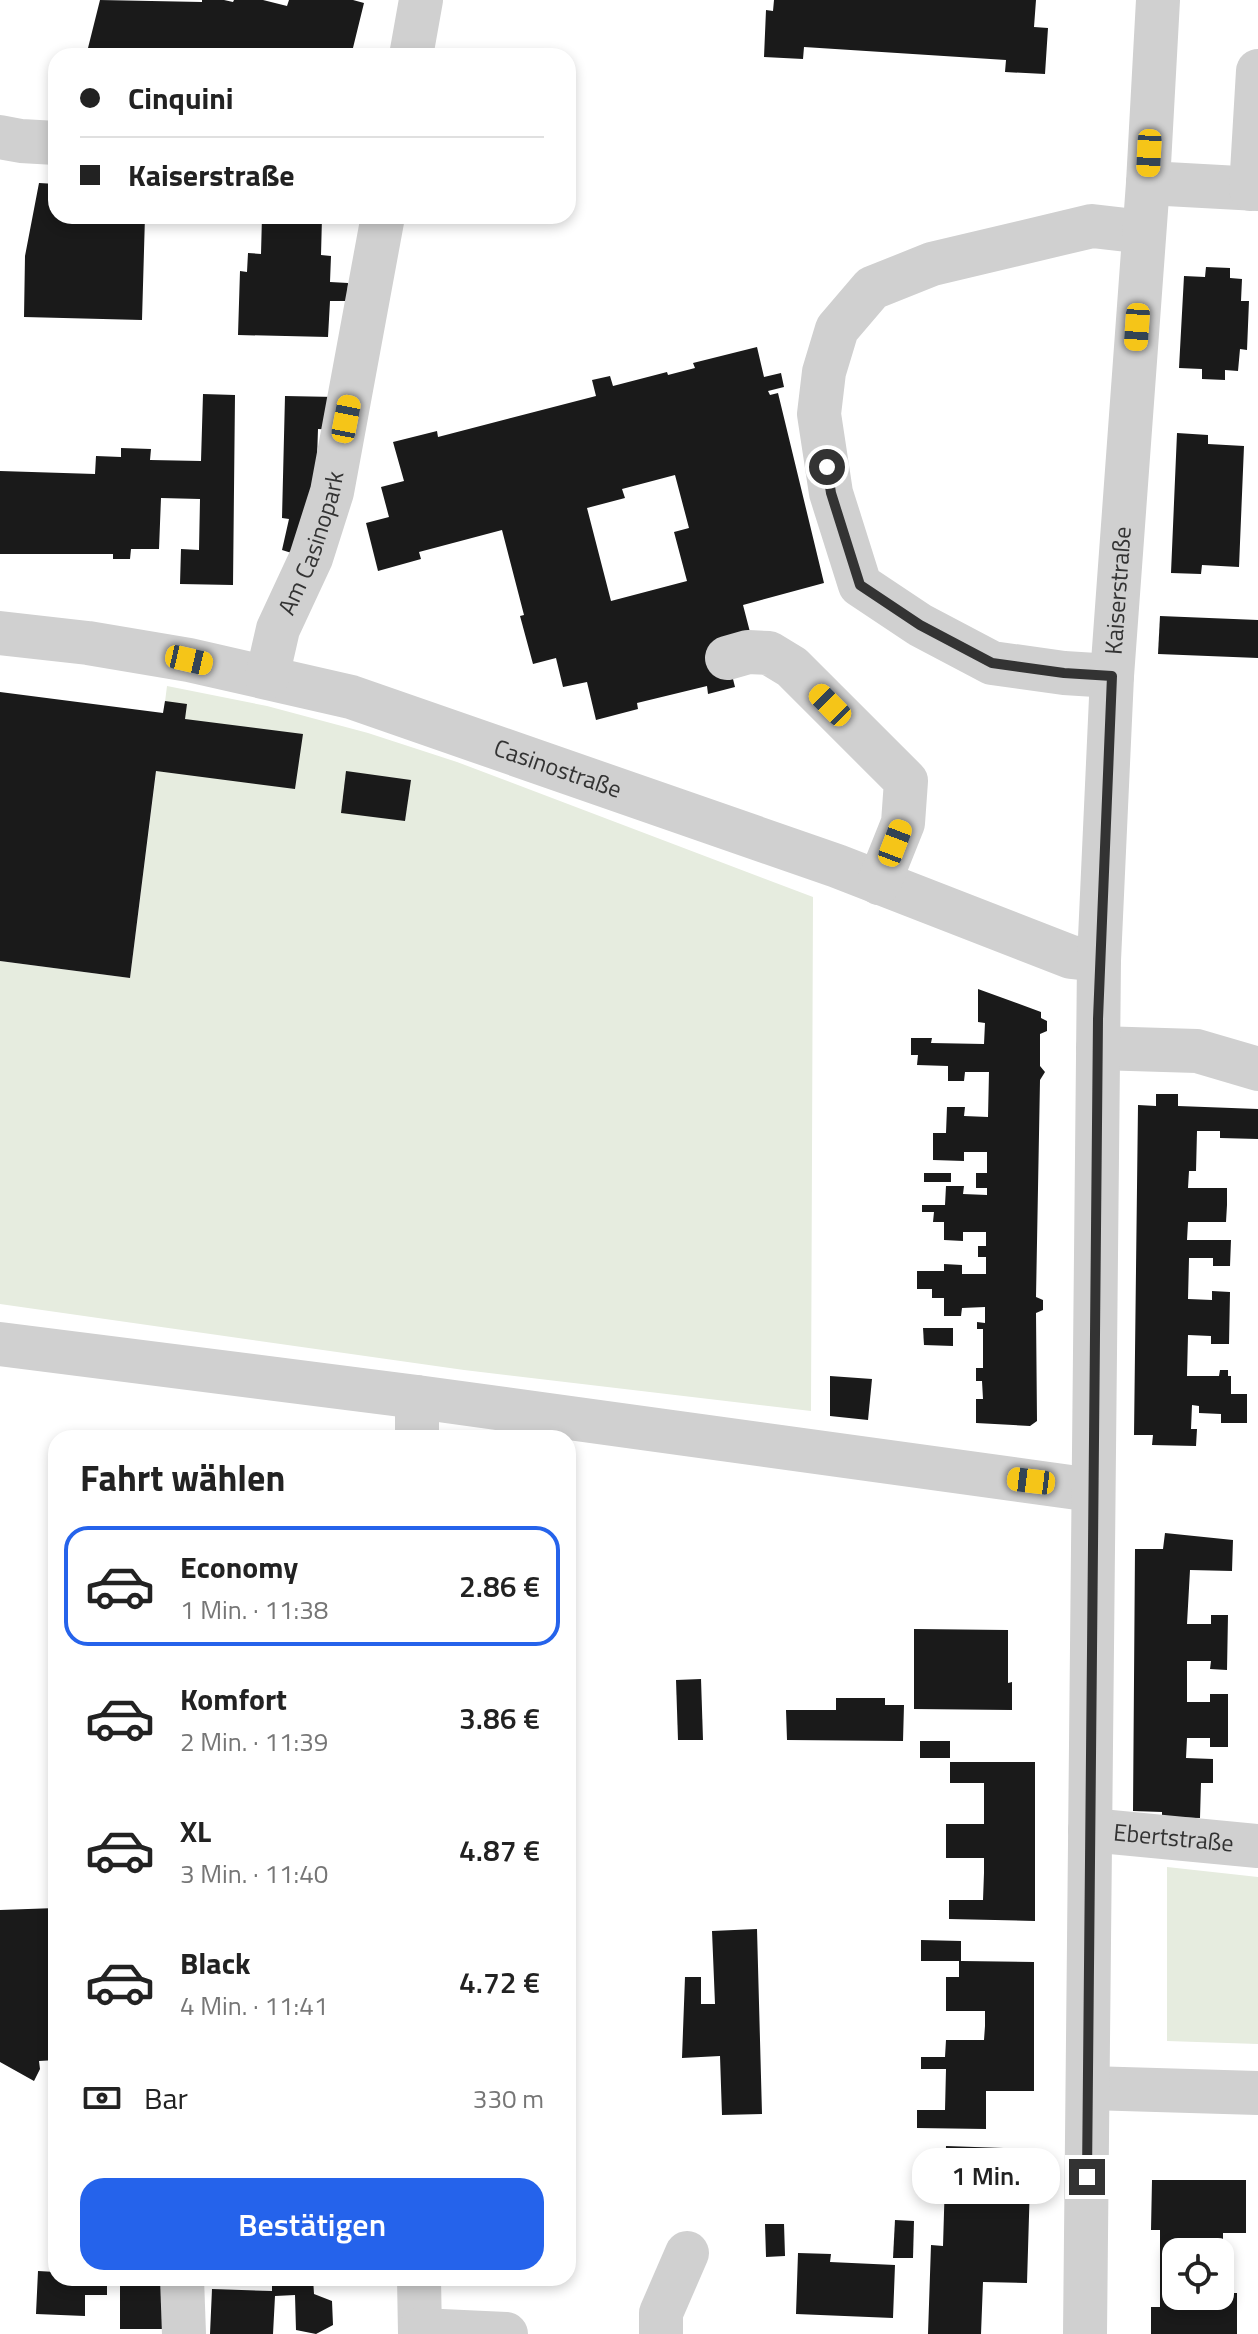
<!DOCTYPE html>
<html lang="de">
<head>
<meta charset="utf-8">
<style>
	:root { --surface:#fff; --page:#f6f6f6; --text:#222; --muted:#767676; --line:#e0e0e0; --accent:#2563eb }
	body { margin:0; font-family:"Titillium Web",sans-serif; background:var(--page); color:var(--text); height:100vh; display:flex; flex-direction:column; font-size:30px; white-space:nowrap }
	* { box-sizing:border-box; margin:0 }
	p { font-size:26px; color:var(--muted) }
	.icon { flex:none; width:44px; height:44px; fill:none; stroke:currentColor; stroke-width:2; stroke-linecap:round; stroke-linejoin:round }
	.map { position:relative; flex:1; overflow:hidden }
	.side { position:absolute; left:48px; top:1430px; width:528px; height:856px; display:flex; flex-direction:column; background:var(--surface); border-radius:24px; box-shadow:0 4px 12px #0003 }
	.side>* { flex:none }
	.top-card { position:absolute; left:48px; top:48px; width:528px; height:176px; border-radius:24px; box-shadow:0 4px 12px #0003; display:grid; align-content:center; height:176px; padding:0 32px; background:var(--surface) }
	.controls { position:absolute; left:1162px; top:2238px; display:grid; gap:16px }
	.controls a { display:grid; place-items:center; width:72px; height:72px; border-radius:16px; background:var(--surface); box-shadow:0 4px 12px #0003; font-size:40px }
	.end { position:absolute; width:36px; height:36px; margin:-18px; border:10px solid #333; background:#fff; box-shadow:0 0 0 4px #fff }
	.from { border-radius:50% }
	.bubble { position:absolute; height:56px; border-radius:24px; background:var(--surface); box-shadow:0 4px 12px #0003; font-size:26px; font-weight:600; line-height:56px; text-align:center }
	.car { position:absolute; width:24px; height:48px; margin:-24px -12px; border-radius:10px; box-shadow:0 0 6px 2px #0007; background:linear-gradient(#f5c518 24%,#345 0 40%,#f5c518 0 76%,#345 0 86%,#f5c518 0) }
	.top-card b { display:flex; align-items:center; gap:28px; height:76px; font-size:30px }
	.top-card b+b { border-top:2px solid var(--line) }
	.top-card i { width:20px; height:20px; background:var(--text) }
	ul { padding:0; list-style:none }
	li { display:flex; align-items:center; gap:24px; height:120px; margin:0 16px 12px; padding:0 16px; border:4px solid transparent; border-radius:24px }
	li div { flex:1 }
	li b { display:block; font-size:30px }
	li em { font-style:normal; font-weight:600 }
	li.current { border-color:var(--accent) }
	li>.icon { width:72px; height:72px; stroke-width:1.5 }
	h2 { padding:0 32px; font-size:36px; line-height:96px }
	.pay { display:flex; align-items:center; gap:20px; height:88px; padding:0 32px; font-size:30px }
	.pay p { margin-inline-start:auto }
	.primary-button { display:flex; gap:16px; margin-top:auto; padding:16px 32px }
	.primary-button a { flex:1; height:92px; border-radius:24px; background:var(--accent); color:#fff; font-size:32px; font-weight:600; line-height:92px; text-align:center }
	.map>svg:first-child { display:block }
	.green { fill:#e6ecdf }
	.building { fill:#1a1a1a; fill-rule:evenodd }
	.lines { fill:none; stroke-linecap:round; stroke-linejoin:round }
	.minor { stroke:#d0d0d0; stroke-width:44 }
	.route { stroke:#333; stroke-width:10 }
	.labels { text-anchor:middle; stroke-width:8; stroke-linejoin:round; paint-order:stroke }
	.street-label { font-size:24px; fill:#333; stroke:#fff }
</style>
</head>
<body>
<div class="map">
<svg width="1258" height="2334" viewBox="0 0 1258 2334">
	<rect width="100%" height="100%" fill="#fff"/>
	<g class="green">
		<path d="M 167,686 L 267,706 L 368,733 L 457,762 L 813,897 L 811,1411 L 464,1370 L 0,1304 L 0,961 L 130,978 Z"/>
		<path d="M 1167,1867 L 1258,1877 L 1258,2044 L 1167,2041 Z"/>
	</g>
	<g class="building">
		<path d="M 100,0 L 202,2 L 202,0 L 224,0 L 233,2 L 234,0 L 263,0 L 287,6 L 289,0 L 353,0 L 364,3 L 351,56 L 86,56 Z"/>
		<path d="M 774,0 L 1036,0 L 1034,27 L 1048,28 L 1045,74 L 1005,72 L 1006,60 L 804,47 L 803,59 L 764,57 L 766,10 L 773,11 Z"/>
		<path d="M 39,183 L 56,184 L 56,216 L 145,216 L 142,320 L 24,317 L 25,256 Z"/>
		<path d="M 262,216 L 322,217 L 321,255 L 331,256 L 330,282 L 348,283 L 347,301 L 330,301 L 328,337 L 238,335 L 240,271 L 247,272 L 248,253 L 261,254 Z"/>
		<path d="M 1206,267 L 1230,268 L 1230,278 L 1242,279 L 1241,301 L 1249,301 L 1247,350 L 1240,349 L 1238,371 L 1225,370 L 1225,380 L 1202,379 L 1202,369 L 1179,368 L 1184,276 L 1205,277 Z"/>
		<path d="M 757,347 L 764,377 L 781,373 L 784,387 L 768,391 L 770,395 L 778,393 L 824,583 L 743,605 L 750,632 L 723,639 L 735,687 L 708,694 L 707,686 L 637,703 L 638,709 L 596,720 L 587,682 L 563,687 L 556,658 L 533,664 L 520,616 L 524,615 L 502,530 L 419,552 L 421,559 L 378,571 L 366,523 L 389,517 L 381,487 L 404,481 L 393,442 L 437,431 L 438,437 L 596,396 L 592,380 L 610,376 L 613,386 L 667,372 L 668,375 L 695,368 L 693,363 ZM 675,475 L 689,528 L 674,532 L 687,581 L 611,601 L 587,508 L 625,498 L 622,489 Z"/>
		<path d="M 203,394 L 235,395 L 233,585 L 180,584 L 181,549 L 199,550 L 200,499 L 161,498 L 159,549 L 131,549 L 130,559 L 113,559 L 113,554 L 0,554 L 0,471 L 95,474 L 96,456 L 121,457 L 121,448 L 151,449 L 150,460 L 201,461 Z"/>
		<path d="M 285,396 L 336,397 L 335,430 L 318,429 L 315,519 L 298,555 L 282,550 L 289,519 L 282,518 Z"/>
		<path d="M 1177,433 L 1208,435 L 1208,444 L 1244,446 L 1239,567 L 1202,565 L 1201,574 L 1171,573 Z"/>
		<path d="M 1160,616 L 1258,620 L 1258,658 L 1158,654 Z"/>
		<path d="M 0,692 L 163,713 L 165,701 L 187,704 L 185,719 L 303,734 L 295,789 L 156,771 L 130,978 L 0,961 Z"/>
		<path d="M 346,771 L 411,780 L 405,821 L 341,813 Z"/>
		<path d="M 978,989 L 1041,1012 L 1041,1018 L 1047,1021 L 1047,1031 L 1040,1034 L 1040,1066 L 1045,1072 L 1040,1080 L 1036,1297 L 1043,1300 L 1043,1310 L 1036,1313 L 1037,1421 L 1030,1426 L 976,1423 L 976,1399 L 983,1399 L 982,1381 L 976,1381 L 976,1368 L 983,1368 L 983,1329 L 977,1329 L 977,1322 L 985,1323 L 985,1307 L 962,1308 L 961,1316 L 944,1316 L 944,1298 L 932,1298 L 932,1289 L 917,1289 L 917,1271 L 944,1271 L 944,1264 L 962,1265 L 962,1274 L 986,1274 L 986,1257 L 978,1257 L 978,1246 L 986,1246 L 986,1232 L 963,1232 L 963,1241 L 944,1240 L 944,1222 L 933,1222 L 934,1212 L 922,1212 L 922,1205 L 945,1205 L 946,1186 L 964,1186 L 963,1194 L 987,1195 L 987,1188 L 976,1188 L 976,1173 L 987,1173 L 987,1152 L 964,1152 L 964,1161 L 933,1160 L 933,1133 L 946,1133 L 947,1107 L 965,1107 L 964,1116 L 988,1117 L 989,1072 L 965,1072 L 964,1081 L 948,1081 L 948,1066 L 917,1065 L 918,1055 L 911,1055 L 911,1038 L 932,1038 L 931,1043 L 984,1044 L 985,1023 L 978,1022 Z"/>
		<path d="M 1156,1094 L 1178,1094 L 1178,1106 L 1258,1109 L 1258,1139 L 1220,1138 L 1220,1131 L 1197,1131 L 1196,1171 L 1189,1171 L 1188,1188 L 1227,1188 L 1227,1205 L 1226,1222 L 1188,1222 L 1187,1240 L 1231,1240 L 1230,1266 L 1213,1266 L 1213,1258 L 1189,1258 L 1188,1299 L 1212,1300 L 1212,1291 L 1230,1292 L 1229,1344 L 1211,1344 L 1211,1336 L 1188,1335 L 1187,1376 L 1219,1376 L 1220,1370 L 1228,1370 L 1228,1376 L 1231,1376 L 1231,1394 L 1247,1394 L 1247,1423 L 1221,1423 L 1221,1414 L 1199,1413 L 1199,1406 L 1192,1405 L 1191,1429 L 1197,1429 L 1196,1446 L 1152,1445 L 1153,1435 L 1134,1435 L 1138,1105 L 1156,1106 Z"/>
		<rect x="924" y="1173" width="27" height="9"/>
		<path d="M 923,1328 L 953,1328 L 953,1346 L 924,1345 Z"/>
		<path d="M 830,1376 L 872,1379 L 868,1420 L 830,1416 Z"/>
		<path d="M 1165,1533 L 1233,1540 L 1232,1571 L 1190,1570 L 1187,1624 L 1211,1624 L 1211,1615 L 1228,1615 L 1227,1670 L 1210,1669 L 1211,1661 L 1187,1661 L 1187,1702 L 1210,1702 L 1210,1694 L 1228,1694 L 1228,1747 L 1210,1747 L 1210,1738 L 1187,1738 L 1186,1758 L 1213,1759 L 1213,1783 L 1201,1783 L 1200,1818 L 1162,1817 L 1162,1812 L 1133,1811 L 1135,1549 L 1163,1549 Z"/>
		<path d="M 914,1629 L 1008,1630 L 1008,1683 L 1012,1682 L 1012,1710 L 914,1709 Z"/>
		<path d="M 701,1679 L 703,1740 L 678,1740 L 676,1680 Z"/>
		<path d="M 836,1698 L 885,1698 L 885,1705 L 904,1705 L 903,1741 L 787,1740 L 786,1710 L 836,1710 Z"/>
		<rect x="920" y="1741" width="30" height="17"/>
		<path d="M 950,1762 L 1035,1762 L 1035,1921 L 949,1919 L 949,1900 L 983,1900 L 984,1873 L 984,1858 L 946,1858 L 946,1824 L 984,1824 L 984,1783 L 950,1783 Z"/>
		<path d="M 56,1908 L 56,2060 L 39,2061 L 40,2069 L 34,2081 L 0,2062 L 0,1910 Z"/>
		<path d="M 757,1929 L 762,2114 L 722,2115 L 720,2056 L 682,2058 L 685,1977 L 701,1977 L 701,2004 L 715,2004 L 712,1931 Z"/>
		<path d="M 921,1940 L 961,1941 L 961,1961 L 1034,1962 L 1034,2091 L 986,2091 L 986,2129 L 917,2128 L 917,2110 L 945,2110 L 946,2069 L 921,2069 L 921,2057 L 945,2057 L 946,2040 L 984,2040 L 985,2026 L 985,2011 L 946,2011 L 946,1977 L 959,1977 L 959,1961 L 921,1961 Z"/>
		<path d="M 946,2146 L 1031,2149 L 1027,2283 L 983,2282 L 981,2334 L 928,2334 L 931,2245 L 943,2246 Z"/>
		<path d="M 1152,2180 L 1246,2180 L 1246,2233 L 1223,2233 L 1223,2293 L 1237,2293 L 1237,2334 L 1151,2334 L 1151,2307 L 1160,2307 L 1160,2230 L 1151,2230 ZM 1176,2252 L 1220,2252 L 1220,2296 L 1176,2296 Z"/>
		<path d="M 895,2220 L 914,2221 L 913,2258 L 893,2258 Z"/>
		<path d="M 765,2224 L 784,2224 L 785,2256 L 766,2257 Z"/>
		<path d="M 798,2253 L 831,2254 L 830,2262 L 895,2265 L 893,2318 L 796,2314 Z"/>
		<path d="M 38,2271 L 56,2272 L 56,2278 L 107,2278 L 107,2295 L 85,2295 L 85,2316 L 36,2314 Z"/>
		<rect x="120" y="2278" width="52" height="51"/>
		<path d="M 272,2278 L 313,2278 L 314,2294 L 332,2301 L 333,2325 L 316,2334 L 296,2330 L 295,2295 L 275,2296 L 273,2334 L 210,2334 L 212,2289 L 272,2291 Z"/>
	</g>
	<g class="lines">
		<g class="minor">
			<path d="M 411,56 L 421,0"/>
			<path d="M 0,137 L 21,141 L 56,143"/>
			<path d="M 1148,183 L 1258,189"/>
			<path d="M 1251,189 L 1258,71"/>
			<path id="s1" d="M 0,633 L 88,643 L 189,660 L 351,697 L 837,866 L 1071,957 L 1099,960"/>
			<path d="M 727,658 L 748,652 L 769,653 L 792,667 L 906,781 L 903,823 L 879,883"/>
			<path d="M 1112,676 L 1064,673 L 992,663 L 920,625 L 860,585 L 831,493 L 819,414 L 824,372 L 837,329 L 872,288 L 932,264 L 1092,226 L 1144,232"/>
			<path id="s2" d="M 267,677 L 278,629 L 311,558 L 332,492 L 383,216"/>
			<path d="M 1098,1048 L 1197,1051 L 1258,1069"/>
			<path d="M 0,1344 L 417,1397 L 1092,1490"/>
			<path d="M 417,1397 L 417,1438"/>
			<path id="s3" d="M 1090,1830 L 1258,1846"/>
			<path d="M 1089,2088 L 1258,2093"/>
			<path d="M 182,2278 L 184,2334"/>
			<path d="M 419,2278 L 420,2334"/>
			<path d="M 420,2330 L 506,2334"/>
			<path d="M 661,2334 L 661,2313 L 687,2253"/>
			<path id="s4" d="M 1085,2334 L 1099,960 L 1112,676 L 1148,183 L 1158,0"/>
		</g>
	</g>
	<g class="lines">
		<path class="route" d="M 827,467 L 831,493 L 860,585 L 920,625 L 992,663 L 1064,673 L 1112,676 L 1098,1019 L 1087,2177"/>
	</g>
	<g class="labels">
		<g class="street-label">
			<text dy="8" stroke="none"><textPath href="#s2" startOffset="142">Am Casinopark</textPath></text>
			<text dy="8" stroke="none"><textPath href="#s4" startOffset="1744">Kaiserstraße</textPath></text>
			<text dy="8" stroke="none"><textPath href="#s1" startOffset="576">Casinostraße</textPath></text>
			<text dy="8" stroke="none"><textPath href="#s3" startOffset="84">Ebertstraße</textPath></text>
		</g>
	</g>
</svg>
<div class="controls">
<a><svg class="icon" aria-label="locate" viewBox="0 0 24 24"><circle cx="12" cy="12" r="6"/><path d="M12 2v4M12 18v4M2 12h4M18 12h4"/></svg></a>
</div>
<i class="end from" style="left:827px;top:467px"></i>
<i class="end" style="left:1087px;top:2177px"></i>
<div class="bubble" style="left:912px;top:2148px;width:148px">1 Min.</div>
<i class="car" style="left:1149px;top:153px;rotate:183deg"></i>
<i class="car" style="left:1137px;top:327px;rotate:184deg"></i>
<i class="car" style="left:346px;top:419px;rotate:11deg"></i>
<i class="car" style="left:189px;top:660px;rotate:103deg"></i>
<i class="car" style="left:830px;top:705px;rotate:315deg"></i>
<i class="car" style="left:895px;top:843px;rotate:21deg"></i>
<i class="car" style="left:1031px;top:1481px;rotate:277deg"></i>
<div class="top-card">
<b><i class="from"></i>Cinquini</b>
<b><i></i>Kaiserstraße</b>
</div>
<section class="side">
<h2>Fahrt wählen</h2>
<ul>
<li class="current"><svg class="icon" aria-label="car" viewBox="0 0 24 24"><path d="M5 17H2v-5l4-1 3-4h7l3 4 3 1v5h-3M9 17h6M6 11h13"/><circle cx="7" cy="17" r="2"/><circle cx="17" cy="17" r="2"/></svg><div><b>Economy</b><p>1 Min. · 11:38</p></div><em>2.86 €</em></li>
<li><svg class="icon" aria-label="car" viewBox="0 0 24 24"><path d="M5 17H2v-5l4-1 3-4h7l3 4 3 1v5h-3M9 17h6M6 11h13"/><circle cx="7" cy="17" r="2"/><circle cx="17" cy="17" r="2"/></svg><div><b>Komfort</b><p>2 Min. · 11:39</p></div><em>3.86 €</em></li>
<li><svg class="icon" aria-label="car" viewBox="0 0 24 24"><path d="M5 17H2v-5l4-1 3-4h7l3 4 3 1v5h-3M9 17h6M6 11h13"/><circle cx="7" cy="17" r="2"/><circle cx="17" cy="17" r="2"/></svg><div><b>XL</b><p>3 Min. · 11:40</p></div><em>4.87 €</em></li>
<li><svg class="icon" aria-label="car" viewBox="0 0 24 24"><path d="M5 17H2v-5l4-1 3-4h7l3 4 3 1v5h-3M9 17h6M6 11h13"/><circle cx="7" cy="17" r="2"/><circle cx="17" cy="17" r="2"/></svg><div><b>Black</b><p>4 Min. · 11:41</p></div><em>4.72 €</em></li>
</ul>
<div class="pay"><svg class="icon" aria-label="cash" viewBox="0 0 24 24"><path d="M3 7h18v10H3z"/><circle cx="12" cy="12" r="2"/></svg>Bar<p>330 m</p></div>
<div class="primary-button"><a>Bestätigen</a></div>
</section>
</div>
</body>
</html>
